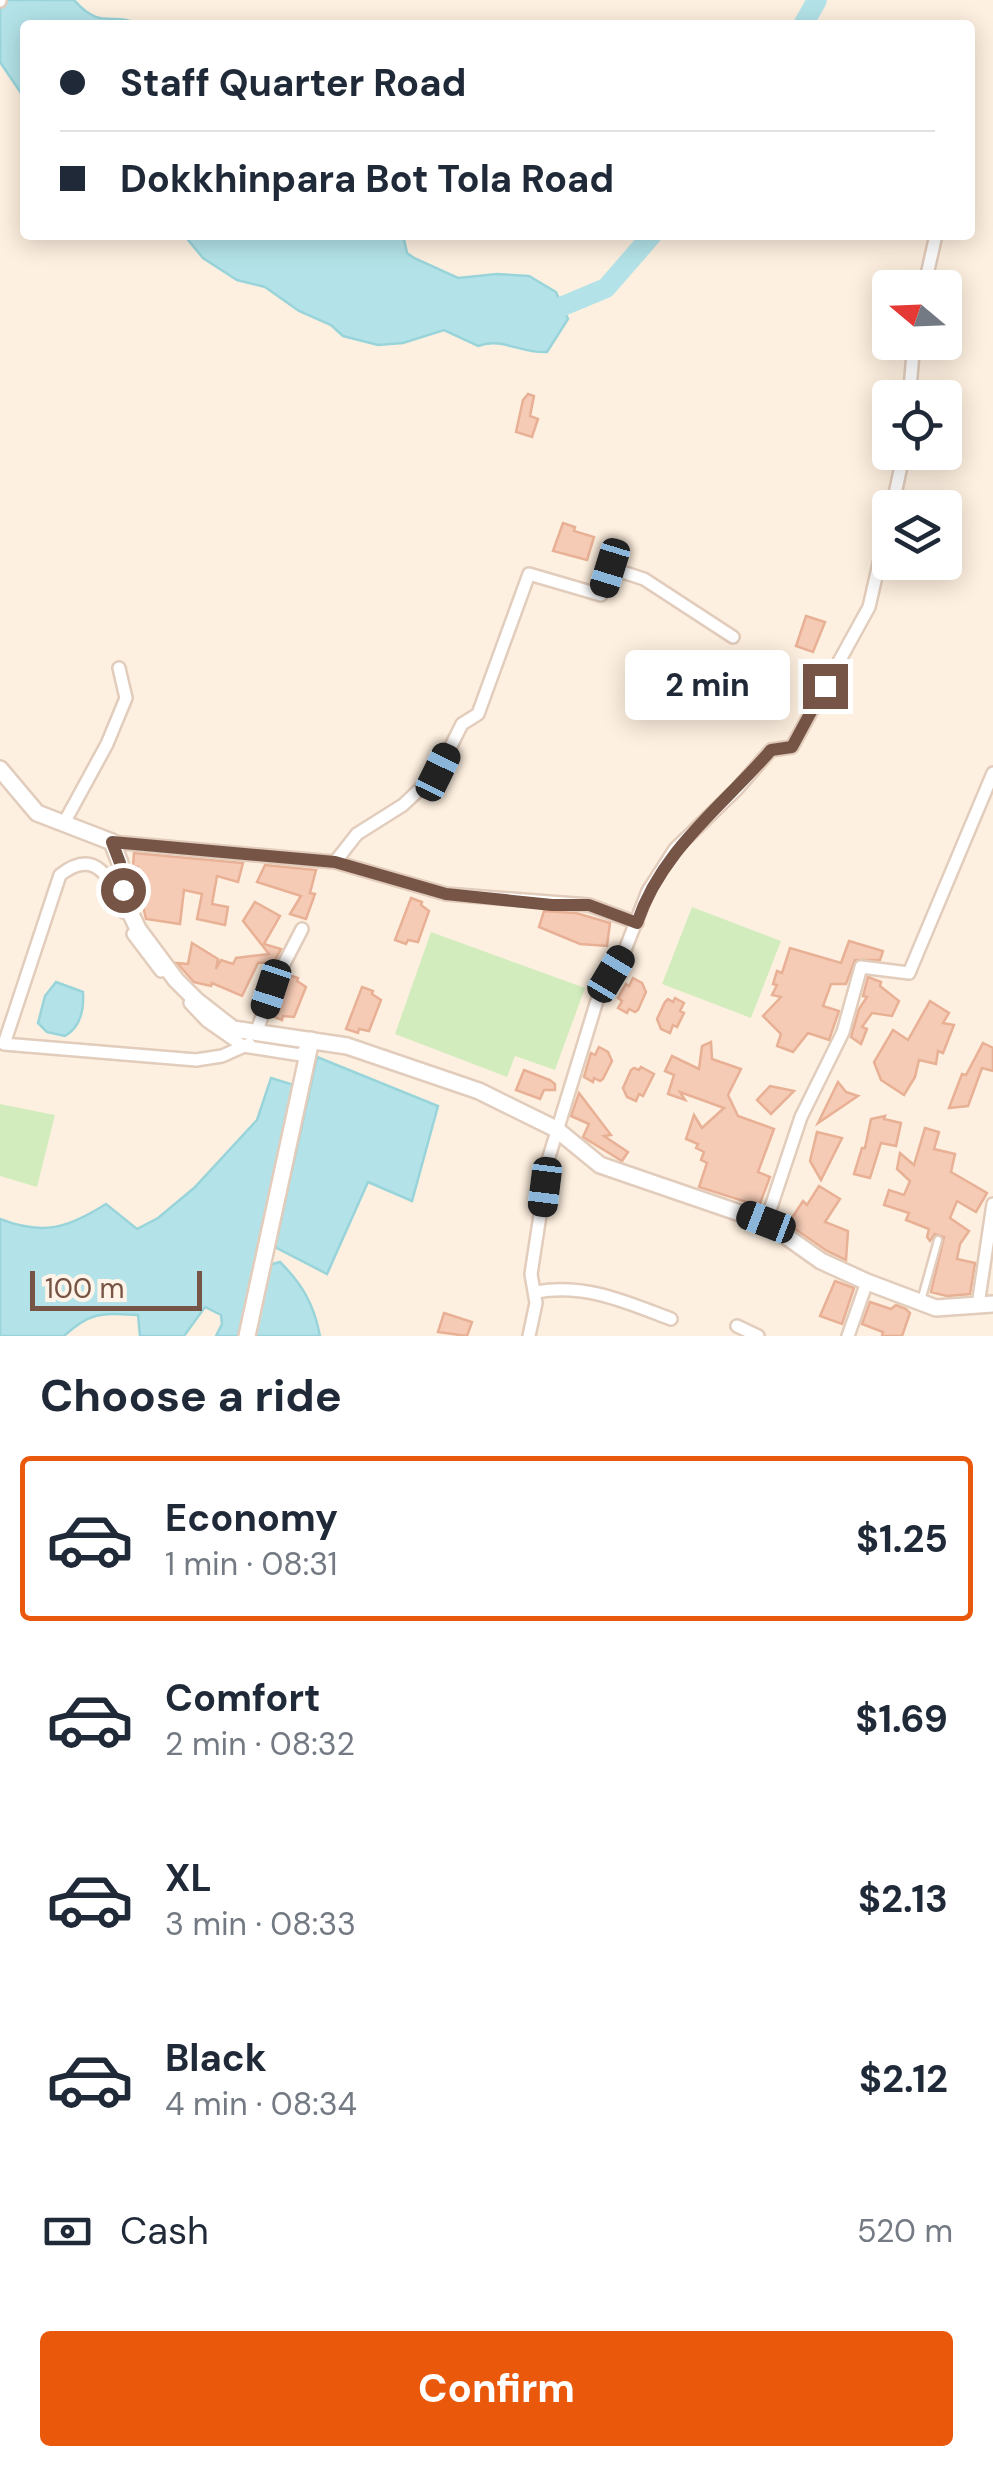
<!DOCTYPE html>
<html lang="en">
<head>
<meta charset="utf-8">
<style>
	:root { --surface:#fff; --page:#f2f2f3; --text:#1f2937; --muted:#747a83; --line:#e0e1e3; --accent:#ea580c }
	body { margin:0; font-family:"DM Sans",sans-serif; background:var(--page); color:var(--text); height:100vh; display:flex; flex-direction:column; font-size:38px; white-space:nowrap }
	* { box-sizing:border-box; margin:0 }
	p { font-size:32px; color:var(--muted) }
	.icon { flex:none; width:55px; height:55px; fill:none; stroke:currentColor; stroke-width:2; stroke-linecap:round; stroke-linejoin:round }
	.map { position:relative; height:1336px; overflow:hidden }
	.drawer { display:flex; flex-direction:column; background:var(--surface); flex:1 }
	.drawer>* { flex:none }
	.top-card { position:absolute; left:20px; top:20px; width:955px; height:220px; border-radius:10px; box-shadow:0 5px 25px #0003; display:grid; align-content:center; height:220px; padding:0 40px; background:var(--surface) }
	.needle { width:65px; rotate:289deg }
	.buttons { position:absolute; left:872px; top:270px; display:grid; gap:20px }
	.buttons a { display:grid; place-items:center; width:90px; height:90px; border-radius:10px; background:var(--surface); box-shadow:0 5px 25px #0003; font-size:50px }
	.scale { position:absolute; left:30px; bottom:25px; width:172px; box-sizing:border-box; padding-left:10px; border:5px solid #765446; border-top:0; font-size:28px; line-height:35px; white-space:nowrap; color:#765446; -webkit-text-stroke:8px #fff4e7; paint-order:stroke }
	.end { position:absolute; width:45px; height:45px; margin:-22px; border:12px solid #765446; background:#fff; box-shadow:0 0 0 5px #fff }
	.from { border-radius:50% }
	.bubble { position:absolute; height:70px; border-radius:10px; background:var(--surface); box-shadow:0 5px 25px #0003; font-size:32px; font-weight:700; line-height:70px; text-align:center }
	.car { position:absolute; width:30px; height:60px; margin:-30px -15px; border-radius:12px; box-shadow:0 0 8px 2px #0007; background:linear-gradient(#222 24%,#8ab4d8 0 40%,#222 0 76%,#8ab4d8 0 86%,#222 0) }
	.top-card b { display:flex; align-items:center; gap:35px; height:95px; font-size:38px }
	.top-card b+b { border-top:2px solid var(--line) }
	.top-card i { width:25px; height:25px; background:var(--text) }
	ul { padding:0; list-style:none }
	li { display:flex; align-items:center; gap:30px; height:165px; margin:0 20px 15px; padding:0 20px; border:5px solid transparent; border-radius:10px }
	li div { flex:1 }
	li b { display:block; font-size:38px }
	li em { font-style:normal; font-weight:700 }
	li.active { border-color:var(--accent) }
	li>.icon { width:90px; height:90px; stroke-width:1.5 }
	h2 { padding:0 40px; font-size:45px; line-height:120px }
	.pay { display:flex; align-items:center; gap:25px; height:110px; padding:0 40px; font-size:38px }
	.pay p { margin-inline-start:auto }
	.primary-button { display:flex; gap:20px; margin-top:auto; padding:20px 40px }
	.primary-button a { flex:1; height:115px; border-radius:10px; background:var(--accent); color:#fff; font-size:40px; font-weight:700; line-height:115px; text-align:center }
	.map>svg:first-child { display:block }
	.green { fill:#d3ecbe }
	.water { fill:#b3e3e8; stroke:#99d4da; stroke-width:2.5 }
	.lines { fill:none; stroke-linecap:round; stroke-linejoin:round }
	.river { stroke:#b3e3e8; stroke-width:20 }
	.building { fill:#f5cbb5; stroke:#e8b095; stroke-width:2.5 }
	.service-casing { stroke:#e2ccbb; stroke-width:11 }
	.minor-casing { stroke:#e2ccbb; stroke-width:16 }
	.tertiary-casing { stroke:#e2ccbb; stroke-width:20 }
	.service { stroke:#fff; stroke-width:6 }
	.minor { stroke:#fff; stroke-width:11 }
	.tertiary { stroke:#fff; stroke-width:15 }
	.route { stroke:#765446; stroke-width:12 }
</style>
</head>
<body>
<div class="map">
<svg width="993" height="1336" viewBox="0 0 993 1336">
	<rect width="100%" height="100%" fill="#fef0e0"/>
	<g class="green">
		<path d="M 692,907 L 781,941 L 751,1018 L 662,984 Z"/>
		<path d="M 431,932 L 585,988 L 555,1070 L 515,1056 L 507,1077 L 395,1034 Z"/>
		<path d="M 0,1104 L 55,1115 L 37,1187 L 0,1176 Z"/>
	</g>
	<g class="water">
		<path d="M 0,0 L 74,0 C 102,32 112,10 140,25 L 25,25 L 25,99 L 0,62 Z"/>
		<path d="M 184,235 L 403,235 L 407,253 L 414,258 L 458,278 L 497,274 L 529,276 L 556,292 L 568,319 L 547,352 C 522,354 502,337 478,346 L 444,330 L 403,343 L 378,345 L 343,336 L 331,325 L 299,311 L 265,287 L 237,280 L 203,258 Z"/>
		<path d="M 56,982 L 83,992 C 84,1010 81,1027 65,1036 L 47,1032 L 38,1023 L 45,996 Z"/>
		<path d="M 317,1057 L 438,1106 L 412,1201 L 368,1182 L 327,1274 L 275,1247 Z"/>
		<path d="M 271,1078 L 294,1085 L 241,1336 L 216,1336 L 222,1324 L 221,1315 L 205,1307 L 184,1336 L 140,1336 L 138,1315 C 103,1313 91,1311 64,1336 L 0,1336 L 0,1219 C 43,1236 68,1228 106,1204 L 137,1229 L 158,1218 L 194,1188 L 257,1120 Z"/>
		<path d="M 280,1262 C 302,1284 314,1304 320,1336 L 254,1336 L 269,1265 Z"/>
	</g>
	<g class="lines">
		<g class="river">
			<path d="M 803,25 L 817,0"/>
			<path d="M 539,316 L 606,288 L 652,235"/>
		</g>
	</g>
	<g class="building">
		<path d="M 528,394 L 534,396 L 530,416 L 538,419 L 532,437 L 516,432 L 523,400 Z"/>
		<path d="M 563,523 L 575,527 L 574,531 L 594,537 L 587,560 L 553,551 Z"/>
		<path d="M 806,616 L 825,622 L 813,652 L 796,646 Z"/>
		<path d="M 134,853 L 243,863 L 238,882 L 217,876 L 212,904 L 228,907 L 225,925 L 197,919 L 202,894 L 184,890 L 180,924 L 146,919 L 139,888 L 136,888 L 138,867 L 133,866 Z"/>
		<path d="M 265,865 L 316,870 L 310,893 L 315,894 L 306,919 L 290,914 L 301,896 L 257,882 Z"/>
		<path d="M 411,898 L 422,902 L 421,905 L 429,911 L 418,942 L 408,940 L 406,944 L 395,940 Z"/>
		<path d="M 255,902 L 280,916 L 264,944 L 281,949 L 274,962 L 258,963 L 242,996 L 212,983 L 211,986 L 194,982 L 177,963 L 188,964 L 192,943 L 218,959 L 216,969 L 221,960 L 233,964 L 236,958 L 269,954 L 243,921 Z"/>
		<path d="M 544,911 L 576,913 L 610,923 L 607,946 L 580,944 L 539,927 Z"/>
		<path d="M 849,941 L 883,951 L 880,960 L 855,960 L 846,984 L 831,984 L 823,1006 L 839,1011 L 829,1040 L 808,1033 L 793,1052 L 777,1046 L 781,1034 L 763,1016 L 781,997 L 772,995 L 777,985 L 773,984 L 777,971 L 782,973 L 790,948 L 841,963 Z"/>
		<path d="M 289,975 L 298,978 L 297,981 L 306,987 L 294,1017 L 283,1016 L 282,1020 L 272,1016 Z"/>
		<path d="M 868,977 L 881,982 L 880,986 L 899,1001 L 892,1016 L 872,1013 L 862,1027 L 867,1029 L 861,1044 L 851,1037 L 859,1009 L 867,997 L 863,996 Z"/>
		<path d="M 633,978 L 642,983 L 646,992 L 638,1010 L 635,1012 L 629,1009 L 627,1013 L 618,1008 L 622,1001 L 618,998 L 626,984 L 629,986 Z"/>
		<path d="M 362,987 L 373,991 L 372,994 L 381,1000 L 369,1031 L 359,1029 L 358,1033 L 346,1029 Z"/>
		<path d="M 675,998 L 684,1003 L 680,1011 L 684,1013 L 677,1027 L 673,1025 L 670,1033 L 661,1029 L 657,1019 L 665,1002 L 668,999 L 673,1002 Z"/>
		<path d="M 930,1001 L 949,1013 L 943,1023 L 954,1025 L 943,1053 L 938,1051 L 936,1064 L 919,1060 L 915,1077 L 904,1095 L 881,1080 L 874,1062 L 893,1030 L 908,1040 Z"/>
		<path d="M 711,1042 L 712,1059 L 741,1069 L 728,1095 L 738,1116 L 774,1129 L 758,1172 L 770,1177 L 759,1206 L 699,1187 L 707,1163 L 701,1160 L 704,1152 L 696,1148 L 698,1144 L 686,1139 L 694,1115 L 702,1128 L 724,1108 L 680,1092 L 685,1100 L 668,1094 L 674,1075 L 665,1071 L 672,1056 L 699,1069 L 702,1046 Z"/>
		<path d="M 983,1043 L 993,1048 L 993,1071 L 982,1068 L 968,1106 L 949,1108 L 962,1074 L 966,1075 Z"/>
		<path d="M 599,1047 L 608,1052 L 612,1061 L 603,1079 L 600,1081 L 594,1078 L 593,1082 L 584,1077 L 590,1056 L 591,1053 L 595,1055 Z"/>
		<path d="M 641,1067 L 654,1074 L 643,1096 L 639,1094 L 636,1101 L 627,1097 L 623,1088 L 631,1070 L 634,1068 L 639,1070 Z"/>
		<path d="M 524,1070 L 550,1080 L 555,1084 L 555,1090 L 544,1090 L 540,1099 L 516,1090 Z"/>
		<path d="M 838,1082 L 846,1092 L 858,1096 L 818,1123 Z"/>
		<path d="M 770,1086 L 794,1091 L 771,1114 L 757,1100 Z"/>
		<path d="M 579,1093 L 611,1135 L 604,1136 L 628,1152 L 622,1161 L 583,1137 L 589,1124 L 571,1116 Z"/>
		<path d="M 885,1116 L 884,1119 L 901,1123 L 896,1146 L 881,1143 L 870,1178 L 854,1174 L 862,1148 L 865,1148 L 871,1119 Z"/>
		<path d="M 925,1128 L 939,1132 L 934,1149 L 955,1154 L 951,1172 L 987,1193 L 976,1212 L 957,1201 L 950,1218 L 969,1231 L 960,1244 L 957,1259 L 975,1263 L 970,1294 L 947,1296 L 931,1292 L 944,1237 L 935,1234 L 930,1241 L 927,1237 L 929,1229 L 906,1220 L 909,1213 L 884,1205 L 889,1190 L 904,1195 L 910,1181 L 897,1169 L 900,1153 L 914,1165 Z"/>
		<path d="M 817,1132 L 842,1138 L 821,1180 L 810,1161 Z"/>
		<path d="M 819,1186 L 840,1199 L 825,1222 L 848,1231 L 846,1260 L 827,1251 L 788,1224 L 803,1201 L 807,1205 Z"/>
		<path d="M 835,1281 L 854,1288 L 842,1324 L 820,1316 Z"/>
		<path d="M 870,1302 L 891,1309 L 896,1305 L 906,1309 L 910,1313 L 902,1336 L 882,1336 L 883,1332 L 862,1324 Z"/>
		<path d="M 444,1313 L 472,1322 L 467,1336 L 438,1332 Z"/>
	</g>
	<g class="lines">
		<defs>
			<path id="service" d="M 921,1301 L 938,1240"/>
			<g id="minor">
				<path d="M 0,1 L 0,0"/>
				<path d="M 924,288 L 936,235"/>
				<path d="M 914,342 L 910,388 L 920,398"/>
				<path d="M 892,508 L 904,452"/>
				<path d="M 64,823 L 107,744 L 126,698 L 119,668"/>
				<path d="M 112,842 L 335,862 L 446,894 L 589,905 L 637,923"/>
				<path d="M 335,862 L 357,834 L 403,805 L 438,772 L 462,724 L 478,714 L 529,574 L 601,595 L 610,568 L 644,579 L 733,637"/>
				<path d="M 124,912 C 112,881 97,846 60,875 L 4,1044 L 196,1060 L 222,1056 L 249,1044"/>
				<path d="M 133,934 L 161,971"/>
				<path d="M 190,1003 L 207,1021 L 243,1046 L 301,1055 L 309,1043"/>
				<path d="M 256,1034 L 271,989 L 302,929"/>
				<path d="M 766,1222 L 801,1117 L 843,1032 L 861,967 L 909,973 L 993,773"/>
				<path d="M 536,1292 C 585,1283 626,1302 671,1319"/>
				<path d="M 978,1305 L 993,1204"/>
				<path d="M 737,1326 L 758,1336"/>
				<path d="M 529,1336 L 536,1303 L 531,1274 L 549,1157 L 599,994 L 623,955 L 648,891 L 675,849 L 737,789 L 771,750 L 792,747 L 869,607 L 890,516"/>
				<path d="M 848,1336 L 867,1282"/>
			</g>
			<g id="tertiary">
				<path d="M 0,769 L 37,813 L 112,842 L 120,863 L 128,908 L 138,929 L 176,980 L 197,1001 L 233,1029 L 347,1046 L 479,1091 L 556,1129 L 600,1165 L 766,1222 L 821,1261 L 867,1282 L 936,1308 L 993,1304"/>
				<path d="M 247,1336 L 311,1040"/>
			</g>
		</defs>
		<use href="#service" class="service-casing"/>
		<use href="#minor" class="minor-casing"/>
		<use href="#tertiary" class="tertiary-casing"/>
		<use href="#service" class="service"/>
		<use href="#minor" class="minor"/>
		<use href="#tertiary" class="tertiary"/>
	</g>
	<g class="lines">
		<path class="route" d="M 123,890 L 120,863 L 112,842 L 335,862 L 446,894 L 552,905 L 589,905 L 637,923 C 662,849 722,807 771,750 L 792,747 L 825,686"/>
	</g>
</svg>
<div class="buttons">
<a><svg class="needle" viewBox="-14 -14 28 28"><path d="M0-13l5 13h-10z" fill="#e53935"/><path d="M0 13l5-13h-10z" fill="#747a83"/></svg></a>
<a><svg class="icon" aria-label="locate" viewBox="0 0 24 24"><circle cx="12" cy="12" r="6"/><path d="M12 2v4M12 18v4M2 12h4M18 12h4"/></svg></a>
<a><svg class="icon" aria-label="layers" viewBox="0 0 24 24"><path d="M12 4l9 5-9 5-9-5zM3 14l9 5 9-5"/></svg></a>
</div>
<div class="scale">100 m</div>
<i class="end from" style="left:123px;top:890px"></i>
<i class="end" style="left:825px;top:686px"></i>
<div class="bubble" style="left:625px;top:650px;width:165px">2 min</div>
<i class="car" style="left:610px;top:568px;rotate:197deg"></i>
<i class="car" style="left:438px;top:772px;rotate:26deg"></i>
<i class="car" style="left:611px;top:974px;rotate:31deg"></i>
<i class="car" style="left:271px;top:989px;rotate:198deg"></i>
<i class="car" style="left:545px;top:1187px;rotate:187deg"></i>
<i class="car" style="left:766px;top:1222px;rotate:291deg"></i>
<div class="top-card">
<b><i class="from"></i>Staff Quarter Road</b>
<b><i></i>Dokkhinpara Bot Tola Road</b>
</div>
</div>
<section class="drawer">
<h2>Choose a ride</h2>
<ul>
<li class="active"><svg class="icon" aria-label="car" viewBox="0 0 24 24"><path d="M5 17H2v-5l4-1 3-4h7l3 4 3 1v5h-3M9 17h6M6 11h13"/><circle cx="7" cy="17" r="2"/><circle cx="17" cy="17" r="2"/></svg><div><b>Economy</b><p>1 min · 08:31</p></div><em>$1.25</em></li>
<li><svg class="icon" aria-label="car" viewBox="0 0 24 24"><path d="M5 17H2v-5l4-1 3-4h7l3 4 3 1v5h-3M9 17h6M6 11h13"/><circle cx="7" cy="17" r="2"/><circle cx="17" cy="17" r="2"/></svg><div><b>Comfort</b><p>2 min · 08:32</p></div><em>$1.69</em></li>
<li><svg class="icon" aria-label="car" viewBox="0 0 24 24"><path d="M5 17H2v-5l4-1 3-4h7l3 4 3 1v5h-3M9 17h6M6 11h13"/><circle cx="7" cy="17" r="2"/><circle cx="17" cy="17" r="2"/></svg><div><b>XL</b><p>3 min · 08:33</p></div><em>$2.13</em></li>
<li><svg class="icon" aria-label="car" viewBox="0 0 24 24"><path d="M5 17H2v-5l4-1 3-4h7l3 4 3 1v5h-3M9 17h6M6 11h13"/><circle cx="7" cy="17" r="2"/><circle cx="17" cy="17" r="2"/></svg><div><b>Black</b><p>4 min · 08:34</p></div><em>$2.12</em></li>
</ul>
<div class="pay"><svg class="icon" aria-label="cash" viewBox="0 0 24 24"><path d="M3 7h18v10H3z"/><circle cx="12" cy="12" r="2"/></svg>Cash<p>520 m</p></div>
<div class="primary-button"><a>Confirm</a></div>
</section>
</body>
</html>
